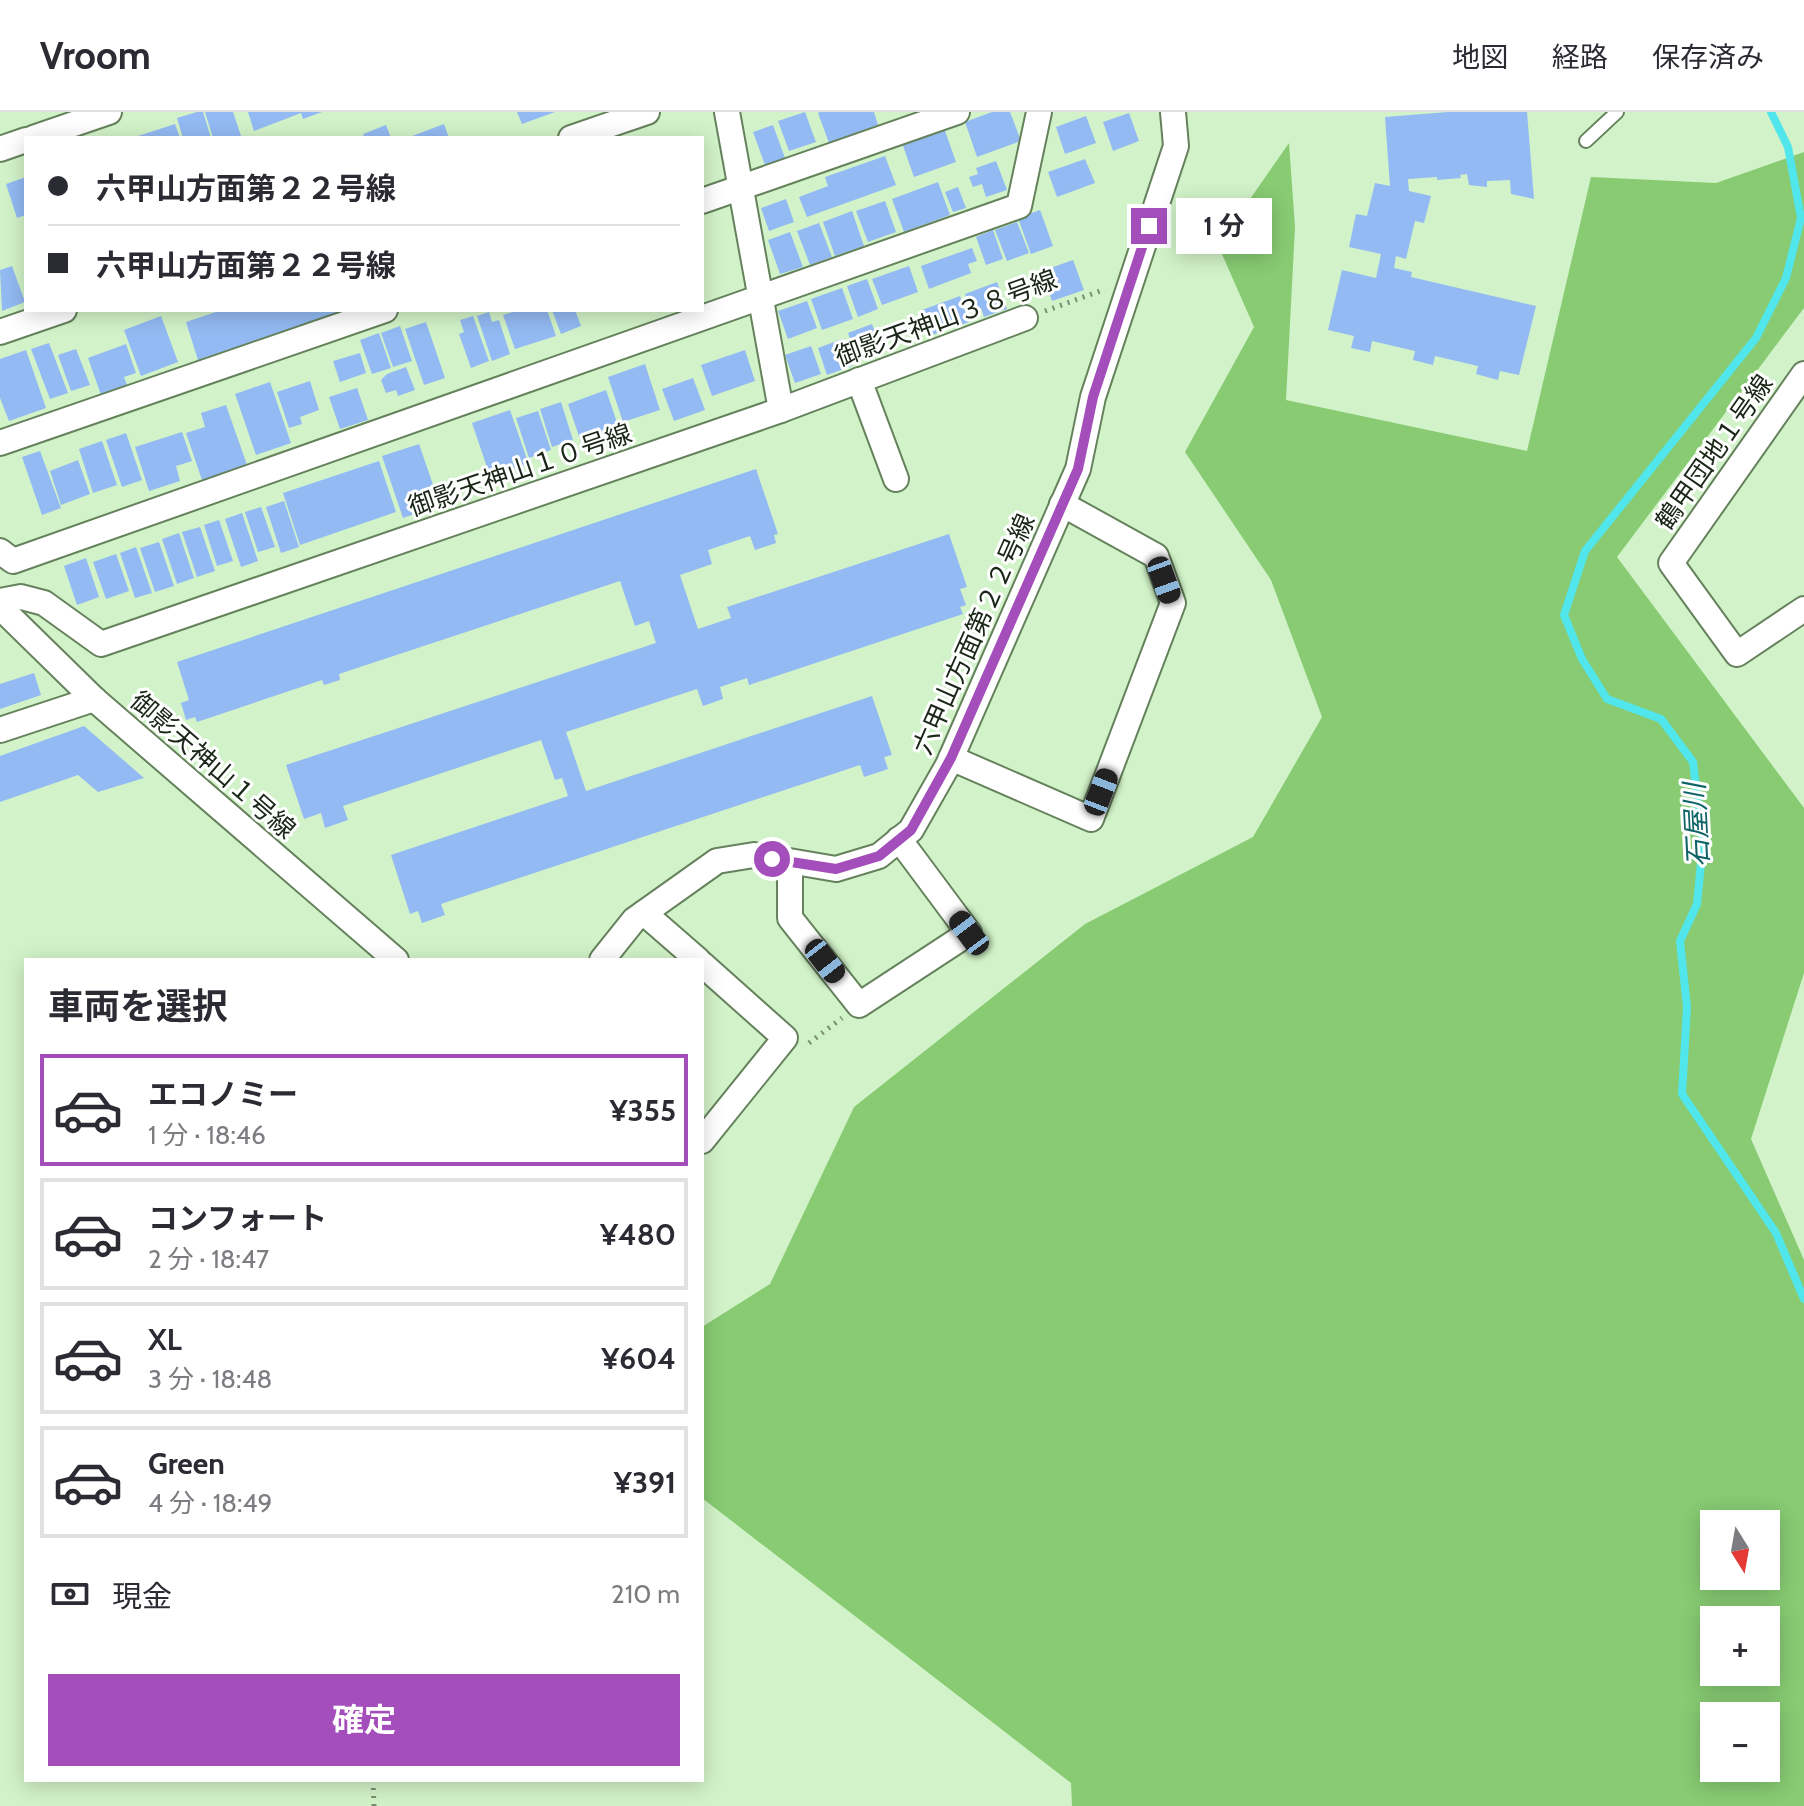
<!DOCTYPE html>
<html lang="ja">
<head>
<meta charset="utf-8">
<style>
	:root { --surface:#fff; --page:#f2f2f3; --text:#2b2b33; --muted:#7c7c81; --line:#e1e1e2; --accent:#a44ebb }
	body { margin:0; font-family:Cabin,"Noto Sans JP",sans-serif; background:var(--page); color:var(--text); height:100vh; display:flex; flex-direction:column; font-size:30px; white-space:nowrap }
	* { box-sizing:border-box; margin:0 }
	p { font-size:26px; color:var(--muted) }
	.icon { flex:none; width:44px; height:44px; fill:none; stroke:currentColor; stroke-width:2; stroke-linecap:round; stroke-linejoin:round }
	.map { position:relative; flex:1; overflow:hidden }
	.panel { position:absolute; left:24px; top:846px; width:680px; height:824px; display:flex; flex-direction:column; background:var(--surface); border-radius:0px; box-shadow:0 4px 20px #0003 }
	.panel>* { flex:none }
	.top-card { position:absolute; left:24px; top:24px; width:680px; height:176px; border-radius:0px; box-shadow:0 4px 20px #0003; display:grid; align-content:center; height:176px; padding:0 24px; background:var(--surface) }
	.needle { width:52px; rotate:169deg }
	.buttons { position:absolute; left:1700px; top:1398px; display:grid; gap:16px }
	.buttons a { display:grid; place-items:center; width:80px; height:80px; border-radius:0px; background:var(--surface); box-shadow:0 4px 20px #0003; font-size:40px }
	.end { position:absolute; width:36px; height:36px; margin:-18px; border:10px solid #a44ebb; background:#fff; box-shadow:0 0 0 4px #fff }
	.from { border-radius:50% }
	.bubble { position:absolute; height:56px; border-radius:0px; background:var(--surface); box-shadow:0 4px 20px #0003; font-size:26px; font-weight:700; line-height:56px; text-align:center }
	.car { position:absolute; width:24px; height:48px; margin:-24px -12px; border-radius:10px; box-shadow:0 0 6px 2px #0007; background:linear-gradient(#222 24%,#8ab4d8 0 40%,#222 0 76%,#8ab4d8 0 86%,#222 0) }
	.top-card b { display:flex; align-items:center; gap:28px; height:76px; font-size:30px }
	.top-card b+b { border-top:2px solid var(--line) }
	.top-card i { width:20px; height:20px; background:var(--text) }
	ul { padding:0; list-style:none }
	li { display:flex; align-items:center; gap:24px; height:112px; margin:0 16px 12px; padding:0 8px; border:4px solid var(--line); border-radius:0px }
	li div { flex:1 }
	li b { display:block; font-size:30px }
	li em { font-style:normal; font-weight:700 }
	li.current { border-color:var(--accent) }
	li>.icon { width:72px; height:72px; stroke-width:1.5 }
	h2 { padding:0 24px; font-size:36px; line-height:96px }
	.pay { display:flex; align-items:center; gap:20px; height:88px; padding:0 24px; font-size:30px }
	.pay p { margin-inline-start:auto }
	.cta { display:flex; gap:16px; margin-top:auto; padding:16px 24px }
	.cta a { flex:1; height:92px; border-radius:0px; background:var(--accent); color:#fff; font-size:32px; font-weight:700; line-height:92px; text-align:center }
	header { display:flex; align-items:center; gap:48px; box-sizing:border-box; height:112px; padding:0 40px; background:var(--surface); border-bottom:2px solid var(--line) }
	header strong { font-size:38px }
	nav { display:flex; gap:44px; margin-inline-start:auto; font-size:28px }
	.map>svg:first-child { display:block }
	.green { fill:#88cb73; fill-rule:evenodd }
	.lines { fill:none; stroke-linecap:round; stroke-linejoin:round }
	.stream { stroke:#51e6ec; stroke-width:8 }
	.building { fill:#93baf3 }
	.lane-casing { stroke:#65825c; stroke-width:16 }
	.street-casing { stroke:#65825c; stroke-width:28 }
	.path { stroke:#798f72; stroke-width:5; stroke-dasharray:2 6; stroke-linecap:butt }
	.lane { stroke:#fff; stroke-width:12 }
	.street { stroke:#fff; stroke-width:24 }
	.route { stroke:#a44ebb; stroke-width:10 }
	.labels { text-anchor:middle; stroke-width:6; stroke-linejoin:round; paint-order:stroke }
	.street-label { font-size:26px; fill:#1a2617; stroke:#fff }
	.water-label { font-size:28px; font-style:italic; fill:#0e6366; stroke:#fff }
</style>
</head>
<body>
<header>
<strong>Vroom</strong>
<nav><a>地図</a><a>経路</a><a>保存済み</a></nav>
</header>
<div class="map">
<svg width="1804" height="1694" viewBox="0 0 1804 1694">
	<rect width="100%" height="100%" fill="#d2f3c9"/>
	<path class="green" d="M 1289,31 L 1295,115 L 1286,288 L 1527,339 L 1591,65 L 1716,71 L 1804,40 L 1804,196 L 1617,445 L 1804,696 L 1804,861 L 1751,1027 L 1804,1148 L 1804,1694 L 1072,1694 L 1071,1671 L 702,1386 L 702,1215 L 770,1172 L 854,995 L 1085,812 L 1253,725 L 1322,605 L 1271,468 L 1185,340 L 1254,215 L 1218,133 ZM 1714,1412 L 1766,1412 L 1766,1464 L 1714,1464 ZM 1714,1508 L 1766,1508 L 1766,1560 L 1714,1560 ZM 1714,1604 L 1766,1604 L 1766,1656 L 1714,1656 Z"/>
	<g class="lines">
		<path class="stream" d="M 1771,0 L 1788,35 L 1801,106 L 1786,166 L 1756,226 L 1585,439 L 1564,503 L 1582,547 L 1607,587 L 1661,607 L 1693,650 L 1703,731 L 1697,792 L 1680,829 L 1687,895 L 1682,982 L 1776,1121 L 1804,1187"/>
	</g>
	<g class="building">
		<path d="M 197,0 L 203,0 L 211,26 L 183,26 L 177,6 Z"/>
		<path d="M 205,0 L 233,0 L 241,24 L 213,26 Z"/>
		<path d="M 248,0 L 322,0 L 303,7 L 301,1 L 254,19 Z"/>
		<path d="M 517,0 L 555,0 L 522,12 Z"/>
		<path d="M 805,0 L 816,30 L 789,39 L 778,9 Z"/>
		<path d="M 820,0 L 874,0 L 878,13 L 829,31 L 818,1 Z"/>
		<path d="M 992,0 L 1010,0 L 1021,29 L 977,45 L 965,10 Z"/>
		<path d="M 1448,0 L 1527,0 L 1534,87 L 1511,82 L 1510,68 L 1487,69 L 1487,75 L 1469,73 L 1467,62 L 1460,63 L 1461,66 L 1437,68 L 1437,65 L 1408,67 L 1409,79 L 1431,84 L 1424,111 L 1415,109 L 1406,147 L 1396,144 L 1394,156 L 1412,160 L 1411,165 L 1536,194 L 1519,263 L 1500,259 L 1498,268 L 1476,262 L 1478,254 L 1435,244 L 1433,253 L 1413,248 L 1415,239 L 1372,229 L 1370,240 L 1351,236 L 1354,224 L 1328,218 L 1342,158 L 1376,166 L 1381,142 L 1349,135 L 1356,102 L 1367,104 L 1375,71 L 1390,74 L 1385,5 Z"/>
		<path d="M 1129,1 L 1139,29 L 1113,39 L 1103,10 Z"/>
		<path d="M 1086,4 L 1096,31 L 1065,42 L 1056,15 Z"/>
		<path d="M 175,12 L 180,26 L 135,26 L 135,25 Z"/>
		<path d="M 444,12 L 449,26 L 407,26 Z"/>
		<path d="M 386,13 L 391,26 L 365,26 L 363,22 Z"/>
		<path d="M 773,13 L 785,46 L 765,53 L 753,20 Z"/>
		<path d="M 944,16 L 956,50 L 914,65 L 902,31 Z"/>
		<path d="M 885,44 L 896,73 L 807,105 L 799,85 L 828,74 L 825,65 Z"/>
		<path d="M 1085,47 L 1095,71 L 1057,85 L 1048,60 Z"/>
		<path d="M 996,49 L 1007,78 L 986,85 L 982,72 L 973,75 L 969,65 L 978,62 L 976,56 Z"/>
		<path d="M 26,65 L 26,103 L 17,106 L 6,72 Z"/>
		<path d="M 938,70 L 950,103 L 904,120 L 892,87 Z"/>
		<path d="M 958,75 L 966,96 L 953,100 L 945,80 Z"/>
		<path d="M 786,87 L 794,110 L 769,119 L 761,96 Z"/>
		<path d="M 885,89 L 896,120 L 868,130 L 856,99 Z"/>
		<path d="M 1040,98 L 1053,134 L 1031,142 L 1018,106 Z"/>
		<path d="M 852,99 L 864,134 L 835,144 L 823,110 Z"/>
		<path d="M 1017,110 L 1029,141 L 1007,149 L 995,118 Z"/>
		<path d="M 819,111 L 832,145 L 810,153 L 797,119 Z"/>
		<path d="M 993,118 L 1003,147 L 986,153 L 976,125 Z"/>
		<path d="M 790,120 L 803,155 L 780,162 L 768,128 Z"/>
		<path d="M 972,136 L 977,149 L 968,152 L 971,161 L 929,177 L 921,154 Z"/>
		<path d="M 1073,148 L 1084,178 L 1052,189 L 1042,159 Z"/>
		<path d="M 12,154 L 25,190 L 2,199 L 0,158 Z"/>
		<path d="M 909,154 L 918,180 L 882,193 L 872,167 Z"/>
		<path d="M 867,167 L 878,197 L 858,205 L 847,174 Z"/>
		<path d="M 997,170 L 1007,197 L 984,205 L 981,196 L 971,199 L 965,182 Z"/>
		<path d="M 842,176 L 853,207 L 822,218 L 811,187 Z"/>
		<path d="M 960,184 L 969,210 L 932,223 L 922,198 Z"/>
		<path d="M 807,189 L 817,216 L 788,227 L 778,199 Z"/>
		<path d="M 222,198 L 345,198 L 345,199 L 198,248 L 186,210 Z"/>
		<path d="M 519,198 L 547,198 L 556,224 L 515,237 L 503,203 Z"/>
		<path d="M 552,198 L 575,198 L 581,214 L 561,222 Z"/>
		<path d="M 489,200 L 492,210 L 499,208 L 510,242 L 492,249 L 477,204 Z"/>
		<path d="M 161,204 L 178,250 L 141,264 L 124,218 Z"/>
		<path d="M 473,204 L 489,249 L 471,256 L 459,222 L 464,220 L 460,208 Z"/>
		<path d="M 426,210 L 445,266 L 424,273 L 405,217 Z"/>
		<path d="M 872,212 L 882,240 L 858,249 L 848,221 Z"/>
		<path d="M 400,214 L 412,249 L 393,255 L 381,221 Z"/>
		<path d="M 379,221 L 391,256 L 372,262 L 360,228 Z"/>
		<path d="M 842,227 L 852,254 L 827,263 L 818,236 Z"/>
		<path d="M 49,231 L 68,281 L 50,287 L 31,237 Z"/>
		<path d="M 126,232 L 136,261 L 124,265 L 127,273 L 101,283 L 88,246 Z"/>
		<path d="M 811,234 L 821,262 L 795,271 L 785,243 Z"/>
		<path d="M 76,237 L 90,273 L 71,279 L 58,243 Z"/>
		<path d="M 26,238 L 46,296 L 9,309 L 0,286 L 0,247 Z"/>
		<path d="M 745,238 L 755,269 L 712,284 L 701,253 Z"/>
		<path d="M 360,241 L 366,261 L 340,270 L 333,249 Z"/>
		<path d="M 645,252 L 660,298 L 623,310 L 608,265 Z"/>
		<path d="M 406,255 L 415,278 L 398,284 L 396,278 L 386,281 L 381,268 L 387,262 Z"/>
		<path d="M 693,266 L 705,298 L 674,309 L 662,277 Z"/>
		<path d="M 310,269 L 319,298 L 300,305 L 302,312 L 289,316 L 277,280 Z"/>
		<path d="M 270,270 L 291,331 L 256,343 L 235,282 Z"/>
		<path d="M 357,276 L 368,308 L 340,317 L 329,285 Z"/>
		<path d="M 606,278 L 622,325 L 596,334 L 593,326 L 581,330 L 568,292 Z"/>
		<path d="M 561,290 L 573,328 L 552,335 L 540,297 Z"/>
		<path d="M 226,293 L 247,353 L 202,368 L 186,321 L 205,315 L 201,301 Z"/>
		<path d="M 510,298 L 527,347 L 524,353 L 493,364 L 489,361 L 472,311 Z"/>
		<path d="M 538,299 L 551,338 L 529,346 L 516,306 Z"/>
		<path d="M 182,320 L 192,349 L 176,354 L 180,369 L 149,379 L 135,335 Z"/>
		<path d="M 126,321 L 142,368 L 122,375 L 106,328 Z"/>
		<path d="M 102,329 L 117,373 L 93,381 L 79,337 Z"/>
		<path d="M 419,332 L 440,393 L 403,406 L 382,344 Z"/>
		<path d="M 40,339 L 61,396 L 42,403 L 22,345 Z"/>
		<path d="M 78,348 L 90,382 L 61,393 L 50,359 Z"/>
		<path d="M 379,349 L 396,400 L 300,433 L 283,381 Z"/>
		<path d="M 756,357 L 778,422 L 774,423 L 776,431 L 755,438 L 750,424 L 708,438 L 712,452 L 680,463 L 698,517 L 731,506 L 727,495 L 949,422 L 967,475 L 960,477 L 966,493 L 960,495 L 963,502 L 749,573 L 747,566 L 720,575 L 723,587 L 703,594 L 697,577 L 566,620 L 586,679 L 872,584 L 892,643 L 884,645 L 888,657 L 864,665 L 860,653 L 441,792 L 445,803 L 422,811 L 418,799 L 410,802 L 391,743 L 568,684 L 562,666 L 555,668 L 541,628 L 343,694 L 348,708 L 325,716 L 321,701 L 304,707 L 286,653 L 656,531 L 649,509 L 635,514 L 620,469 L 339,562 L 340,568 L 324,573 L 322,568 L 197,610 L 195,605 L 186,608 L 181,591 L 189,588 L 177,550 Z"/>
		<path d="M 284,389 L 299,435 L 281,441 L 266,395 Z"/>
		<path d="M 261,395 L 275,435 L 258,440 L 245,400 Z"/>
		<path d="M 242,401 L 258,449 L 241,455 L 225,407 Z"/>
		<path d="M 219,408 L 233,449 L 217,454 L 204,413 Z"/>
		<path d="M 200,415 L 215,459 L 197,465 L 182,420 Z"/>
		<path d="M 179,421 L 194,466 L 177,472 L 162,427 Z"/>
		<path d="M 159,430 L 174,474 L 155,480 L 140,436 Z"/>
		<path d="M 136,435 L 152,481 L 135,486 L 120,441 Z"/>
		<path d="M 116,442 L 129,479 L 106,487 L 93,450 Z"/>
		<path d="M 86,446 L 99,485 L 77,493 L 64,454 Z"/>
		<path d="M 34,561 L 41,583 L 0,597 L 0,572 Z"/>
		<path d="M 84,614 L 144,666 L 98,680 L 78,663 L 0,690 L 0,644 Z"/>
	</g>
	<g class="lines">
		<defs>
			<path id="lane" d="M 1586,29 L 1617,0"/>
			<g id="street">
				<path d="M 33,26 L 109,0"/>
				<path d="M 571,26 L 647,0"/>
				<path d="M 0,37 L 26,28"/>
				<path d="M 702,89 L 957,0"/>
				<path d="M 0,220 L 64,198"/>
				<path d="M 1804,262 L 1671,451 L 1737,542 L 1804,497"/>
				<path d="M 859,268 L 896,367"/>
				<path d="M 781,298 L 1025,206"/>
				<path d="M 0,331 L 385,198"/>
				<path d="M 0,439 L 13,449 L 1019,94 L 1039,0"/>
				<path d="M 0,489 L 21,485 L 44,491 L 101,532 L 781,298 L 727,0"/>
				<path d="M 0,495 L 94,587 L 396,848"/>
				<path d="M 0,618 L 94,587"/>
				<path d="M 951,646 L 1091,707 L 1173,491 L 1156,444 L 1062,392"/>
				<path d="M 790,750 L 790,806 L 859,893 L 969,821 L 899,727"/>
				<path d="M 644,801 L 698,848"/>
				<path d="M 602,848 L 634,808 L 717,749 L 754,743 L 836,757 L 879,744 L 911,718 L 948,653 L 1078,357 L 1093,285 L 1176,34 L 1173,0"/>
				<path d="M 702,852 L 785,926 L 702,1029"/>
			</g>
		</defs>
		<use href="#lane" class="lane-casing"/>
		<use href="#street" class="street-casing"/>
		<g class="path">
			<path d="M 1045,199 L 1103,178"/>
			<path d="M 809,931 L 842,906"/>
			<path d="M 373,1668 L 374,1694"/>
		</g>
		<use href="#lane" class="lane"/>
		<use href="#street" class="street"/>
	</g>
	<g class="lines">
		<path class="route" d="M 772,747 L 836,757 L 879,744 L 911,718 L 951,646 L 1078,357 L 1093,285 L 1149,114"/>
	</g>
	<g class="labels">
		<g class="street-label">
			<text transform="translate(946 206) rotate(-20)" y="9">御影天神山３８号線</text>
			<text transform="translate(1714 340) rotate(-55)" y="9">鶴甲団地１号線</text>
			<text transform="translate(520 358) rotate(-19)" y="9">御影天神山１０号線</text>
			<text transform="translate(974 522) rotate(-66)" y="9">六甲山方面第２２号線</text>
			<text transform="translate(213 653) rotate(41)" y="9">御影天神山１号線</text>
		</g>
		<g class="water-label">
			<text transform="translate(1696 713) rotate(-93)" y="10">石屋川</text>
		</g>
	</g>
</svg>
<div class="buttons">
<a><svg class="needle" viewBox="-14 -14 28 28"><path d="M0-13l5 13h-10z" fill="#e53935"/><path d="M0 13l5-13h-10z" fill="#7c7c81"/></svg></a>
<a>+</a>
<a>−</a>
</div>
<i class="end from" style="left:772px;top:747px"></i>
<i class="end" style="left:1149px;top:114px"></i>
<div class="bubble" style="left:1176px;top:86px;width:96px">1 分</div>
<i class="car" style="left:1164px;top:468px;rotate:160deg"></i>
<i class="car" style="left:1101px;top:680px;rotate:21deg"></i>
<i class="car" style="left:969px;top:821px;rotate:323deg"></i>
<i class="car" style="left:825px;top:849px;rotate:142deg"></i>
<div class="top-card">
<b><i class="from"></i>六甲山方面第２２号線</b>
<b><i></i>六甲山方面第２２号線</b>
</div>
<section class="panel">
<h2>車両を選択</h2>
<ul>
<li class="current"><svg class="icon" aria-label="car" viewBox="0 0 24 24"><path d="M5 17H2v-5l4-1 3-4h7l3 4 3 1v5h-3M9 17h6M6 11h13"/><circle cx="7" cy="17" r="2"/><circle cx="17" cy="17" r="2"/></svg><div><b>エコノミー</b><p>1 分 · 18:46</p></div><em>¥355</em></li>
<li><svg class="icon" aria-label="car" viewBox="0 0 24 24"><path d="M5 17H2v-5l4-1 3-4h7l3 4 3 1v5h-3M9 17h6M6 11h13"/><circle cx="7" cy="17" r="2"/><circle cx="17" cy="17" r="2"/></svg><div><b>コンフォート</b><p>2 分 · 18:47</p></div><em>¥480</em></li>
<li><svg class="icon" aria-label="car" viewBox="0 0 24 24"><path d="M5 17H2v-5l4-1 3-4h7l3 4 3 1v5h-3M9 17h6M6 11h13"/><circle cx="7" cy="17" r="2"/><circle cx="17" cy="17" r="2"/></svg><div><b>XL</b><p>3 分 · 18:48</p></div><em>¥604</em></li>
<li><svg class="icon" aria-label="car" viewBox="0 0 24 24"><path d="M5 17H2v-5l4-1 3-4h7l3 4 3 1v5h-3M9 17h6M6 11h13"/><circle cx="7" cy="17" r="2"/><circle cx="17" cy="17" r="2"/></svg><div><b>Green</b><p>4 分 · 18:49</p></div><em>¥391</em></li>
</ul>
<div class="pay"><svg class="icon" aria-label="cash" viewBox="0 0 24 24"><path d="M3 7h18v10H3z"/><circle cx="12" cy="12" r="2"/></svg>現金<p>210 m</p></div>
<div class="cta"><a>確定</a></div>
</section>
</div>
</body>
</html>
